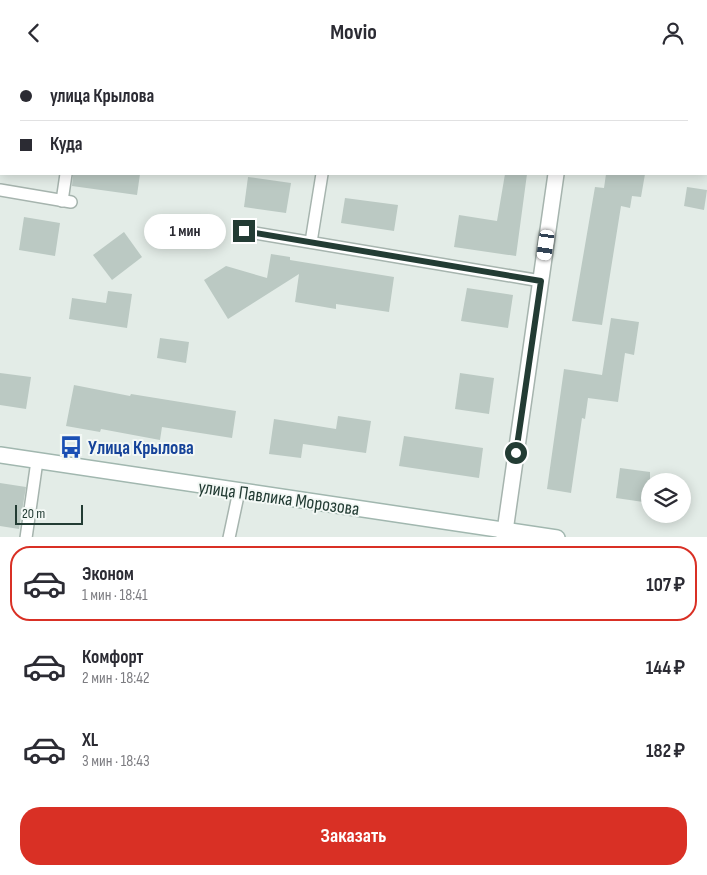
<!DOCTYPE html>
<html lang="ru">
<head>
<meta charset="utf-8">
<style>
	:root { --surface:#fff; --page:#f2f2f3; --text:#2b2b33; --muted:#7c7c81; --line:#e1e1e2; --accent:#d93025 }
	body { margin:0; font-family:"Sofia Sans Condensed",sans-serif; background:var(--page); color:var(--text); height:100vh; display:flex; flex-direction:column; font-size:19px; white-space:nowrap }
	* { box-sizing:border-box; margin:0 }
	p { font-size:16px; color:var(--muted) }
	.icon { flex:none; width:28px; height:28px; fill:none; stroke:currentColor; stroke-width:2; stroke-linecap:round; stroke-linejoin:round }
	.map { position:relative; height:472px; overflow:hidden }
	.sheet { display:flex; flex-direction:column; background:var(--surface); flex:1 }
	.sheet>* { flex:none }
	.hud { position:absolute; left:0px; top:0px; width:708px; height:110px; box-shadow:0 2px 12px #0003; display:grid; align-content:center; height:110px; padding:0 20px; background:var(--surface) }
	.tools { position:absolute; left:641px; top:408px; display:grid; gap:10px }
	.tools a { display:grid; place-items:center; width:50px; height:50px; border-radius:50%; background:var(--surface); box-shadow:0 2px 12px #0003; font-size:25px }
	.scale { position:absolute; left:15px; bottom:12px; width:68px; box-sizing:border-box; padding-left:5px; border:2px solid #233c34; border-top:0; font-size:14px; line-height:18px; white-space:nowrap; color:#233c34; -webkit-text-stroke:4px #f3f8f5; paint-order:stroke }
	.end { position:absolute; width:22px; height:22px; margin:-11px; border:6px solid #233c34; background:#fff; box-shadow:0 0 0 2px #fff }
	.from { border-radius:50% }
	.bubble { position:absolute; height:35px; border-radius:18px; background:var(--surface); box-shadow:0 2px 12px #0003; font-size:16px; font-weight:700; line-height:35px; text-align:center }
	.car { position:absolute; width:15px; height:30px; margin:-15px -8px; border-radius:6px; box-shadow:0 0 4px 1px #0007; background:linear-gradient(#fff 24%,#345 0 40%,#fff 0 76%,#345 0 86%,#fff 0) }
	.hud b { display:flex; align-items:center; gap:18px; height:48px; font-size:19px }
	.hud b+b { border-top:1px solid var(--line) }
	.hud i { width:12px; height:12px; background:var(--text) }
	ul { padding:9px 0 0; list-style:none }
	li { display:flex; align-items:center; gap:15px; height:75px; margin:0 10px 8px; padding:0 10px; border:2px solid transparent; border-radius:20px }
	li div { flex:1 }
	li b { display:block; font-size:19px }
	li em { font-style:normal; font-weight:700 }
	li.active { border-color:var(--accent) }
	li>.icon { width:45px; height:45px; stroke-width:1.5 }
	.cta { display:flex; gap:10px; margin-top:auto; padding:10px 20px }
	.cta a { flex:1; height:58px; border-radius:20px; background:var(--accent); color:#fff; font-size:20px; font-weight:700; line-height:58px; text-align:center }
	header { display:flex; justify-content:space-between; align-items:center; height:65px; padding:0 20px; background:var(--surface); font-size:22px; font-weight:700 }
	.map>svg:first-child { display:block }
	.building { fill:#bbc9c3 }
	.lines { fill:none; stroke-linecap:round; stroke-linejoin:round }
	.lane-casing { stroke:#a6b4ae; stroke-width:14 }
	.street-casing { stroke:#a6b4ae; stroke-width:18 }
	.secondary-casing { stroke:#a1b7af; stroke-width:18 }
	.lane { stroke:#fff; stroke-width:11 }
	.street { stroke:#fff; stroke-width:15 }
	.secondary { stroke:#fff; stroke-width:15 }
	.route { stroke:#233c34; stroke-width:6 }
	.labels { text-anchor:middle; stroke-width:4; stroke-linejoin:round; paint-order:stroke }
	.transit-label { font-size:19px; font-weight:bold; fill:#164399; stroke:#f3f8f5; text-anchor:start }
	.street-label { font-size:19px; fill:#233c34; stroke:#f3f8f5 }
</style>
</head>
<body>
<header><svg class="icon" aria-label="back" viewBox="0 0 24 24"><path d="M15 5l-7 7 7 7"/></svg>Movio<svg class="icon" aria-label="person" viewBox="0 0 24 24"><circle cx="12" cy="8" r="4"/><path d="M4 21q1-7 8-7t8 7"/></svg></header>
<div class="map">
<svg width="707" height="473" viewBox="0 0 707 473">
	<rect width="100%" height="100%" fill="#e3ece7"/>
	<g class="building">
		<path d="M 73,109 L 140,109 L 137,130 L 72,121 Z"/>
		<path d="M 505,109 L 527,109 L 516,191 L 454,182 L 459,150 L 497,156 Z"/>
		<path d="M 606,109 L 645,109 L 641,132 L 632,131 L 630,143 L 621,141 L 602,260 L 572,256 L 595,122 L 604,123 Z"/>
		<path d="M 248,112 L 291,118 L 286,148 L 244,142 Z"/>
		<path d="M 687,122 L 707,125 L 704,145 L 684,141 Z"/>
		<path d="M 345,133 L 398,140 L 394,166 L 341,158 Z"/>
		<path d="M 24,152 L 60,158 L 55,191 L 19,185 Z"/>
		<path d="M 124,167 L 142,192 L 112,215 L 93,190 Z"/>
		<path d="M 271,189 L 290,192 L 290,195 L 394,212 L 389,247 L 336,239 L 336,244 L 295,237 L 299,209 L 228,254 L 204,215 L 226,201 L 267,213 Z"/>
		<path d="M 467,223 L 513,230 L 508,263 L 461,256 Z"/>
		<path d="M 108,226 L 132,229 L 127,263 L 69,254 L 72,233 L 106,238 Z"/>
		<path d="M 611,253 L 639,257 L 634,290 L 625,288 L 618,337 L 588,333 L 585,354 L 582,353 L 571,428 L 547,424 L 564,304 L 602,310 Z"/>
		<path d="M 160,273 L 189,277 L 186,298 L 157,293 Z"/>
		<path d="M 0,308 L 31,312 L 26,344 L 0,340 Z"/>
		<path d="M 460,308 L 494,313 L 489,349 L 455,344 Z"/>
		<path d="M 74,320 L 130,331 L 131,329 L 236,346 L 232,373 L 162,362 L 160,375 L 101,364 L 100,367 L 66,361 Z"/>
		<path d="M 338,351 L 371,356 L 366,388 L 303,379 L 301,393 L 269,389 L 274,354 L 336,364 Z"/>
		<path d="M 404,371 L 483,383 L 479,413 L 399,401 Z"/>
		<path d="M 620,403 L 650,407 L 650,438 L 616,433 Z"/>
		<path d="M 0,418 L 26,422 L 19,464 L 0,461 Z"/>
	</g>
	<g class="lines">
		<defs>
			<g id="lane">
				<path d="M 84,1 L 84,0"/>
				<path d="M 339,1 L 340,0"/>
				<path d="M 0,125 L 71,137"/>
				<path d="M 62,136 L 66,109"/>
				<path d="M 243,166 L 541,216"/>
				<path d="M 311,177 L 322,109"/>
				<path d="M 26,473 L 37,396"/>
				<path d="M 229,473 L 239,426"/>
			</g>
			<g id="street">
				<path d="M 572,1 L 572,0"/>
				<path d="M 504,473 L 556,109"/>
			</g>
			<path id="secondary" d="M 0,390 L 557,473"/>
		</defs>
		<use href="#lane" class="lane-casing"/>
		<use href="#street" class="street-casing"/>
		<use href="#secondary" class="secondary-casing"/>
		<use href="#lane" class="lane"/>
		<use href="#street" class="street"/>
		<use href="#secondary" class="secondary"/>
	</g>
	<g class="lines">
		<path class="route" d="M 244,166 L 541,216 L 516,388"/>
	</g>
	<defs>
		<symbol id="bus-bare" viewBox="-9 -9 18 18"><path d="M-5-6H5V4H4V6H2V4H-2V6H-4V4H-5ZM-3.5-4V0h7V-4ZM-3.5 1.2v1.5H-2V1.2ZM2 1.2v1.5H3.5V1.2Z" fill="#1a4fb4" stroke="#f3f8f5" stroke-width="2.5" paint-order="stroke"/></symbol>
	</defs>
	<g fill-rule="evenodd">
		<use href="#bus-bare" x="55" y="366" width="32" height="32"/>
	</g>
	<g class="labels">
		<g class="transit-label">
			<text x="88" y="389">Улица Крылова</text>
		</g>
		<g class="street-label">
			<text transform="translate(279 432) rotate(8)" y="7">улица Павлика Морозова</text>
		</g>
	</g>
</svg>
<div class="tools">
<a><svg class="icon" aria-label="layers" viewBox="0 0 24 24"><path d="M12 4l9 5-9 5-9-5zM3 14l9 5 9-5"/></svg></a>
</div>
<div class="scale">20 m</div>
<i class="end from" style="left:516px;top:388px"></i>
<i class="end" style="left:244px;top:166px"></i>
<div class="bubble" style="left:144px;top:149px;width:82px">1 мин</div>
<i class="car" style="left:546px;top:180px;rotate:188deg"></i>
<div class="hud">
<b><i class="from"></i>улица Крылова</b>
<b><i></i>Куда</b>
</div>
</div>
<section class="sheet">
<ul>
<li class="active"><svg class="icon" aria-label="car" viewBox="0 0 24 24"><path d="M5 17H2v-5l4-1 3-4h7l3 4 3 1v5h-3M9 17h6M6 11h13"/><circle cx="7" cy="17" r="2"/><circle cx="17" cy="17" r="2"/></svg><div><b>Эконом</b><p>1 мин · 18:41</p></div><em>107 ₽</em></li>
<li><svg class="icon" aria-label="car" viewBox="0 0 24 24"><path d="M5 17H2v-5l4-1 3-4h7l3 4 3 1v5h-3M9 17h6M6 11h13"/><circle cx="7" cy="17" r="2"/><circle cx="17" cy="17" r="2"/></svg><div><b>Комфорт</b><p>2 мин · 18:42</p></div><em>144 ₽</em></li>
<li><svg class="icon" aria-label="car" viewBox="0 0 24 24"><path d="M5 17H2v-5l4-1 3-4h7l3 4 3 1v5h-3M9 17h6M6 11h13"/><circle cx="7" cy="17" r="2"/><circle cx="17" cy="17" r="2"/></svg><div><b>XL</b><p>3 мин · 18:43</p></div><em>182 ₽</em></li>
</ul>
<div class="cta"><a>Заказать</a></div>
</section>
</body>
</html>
